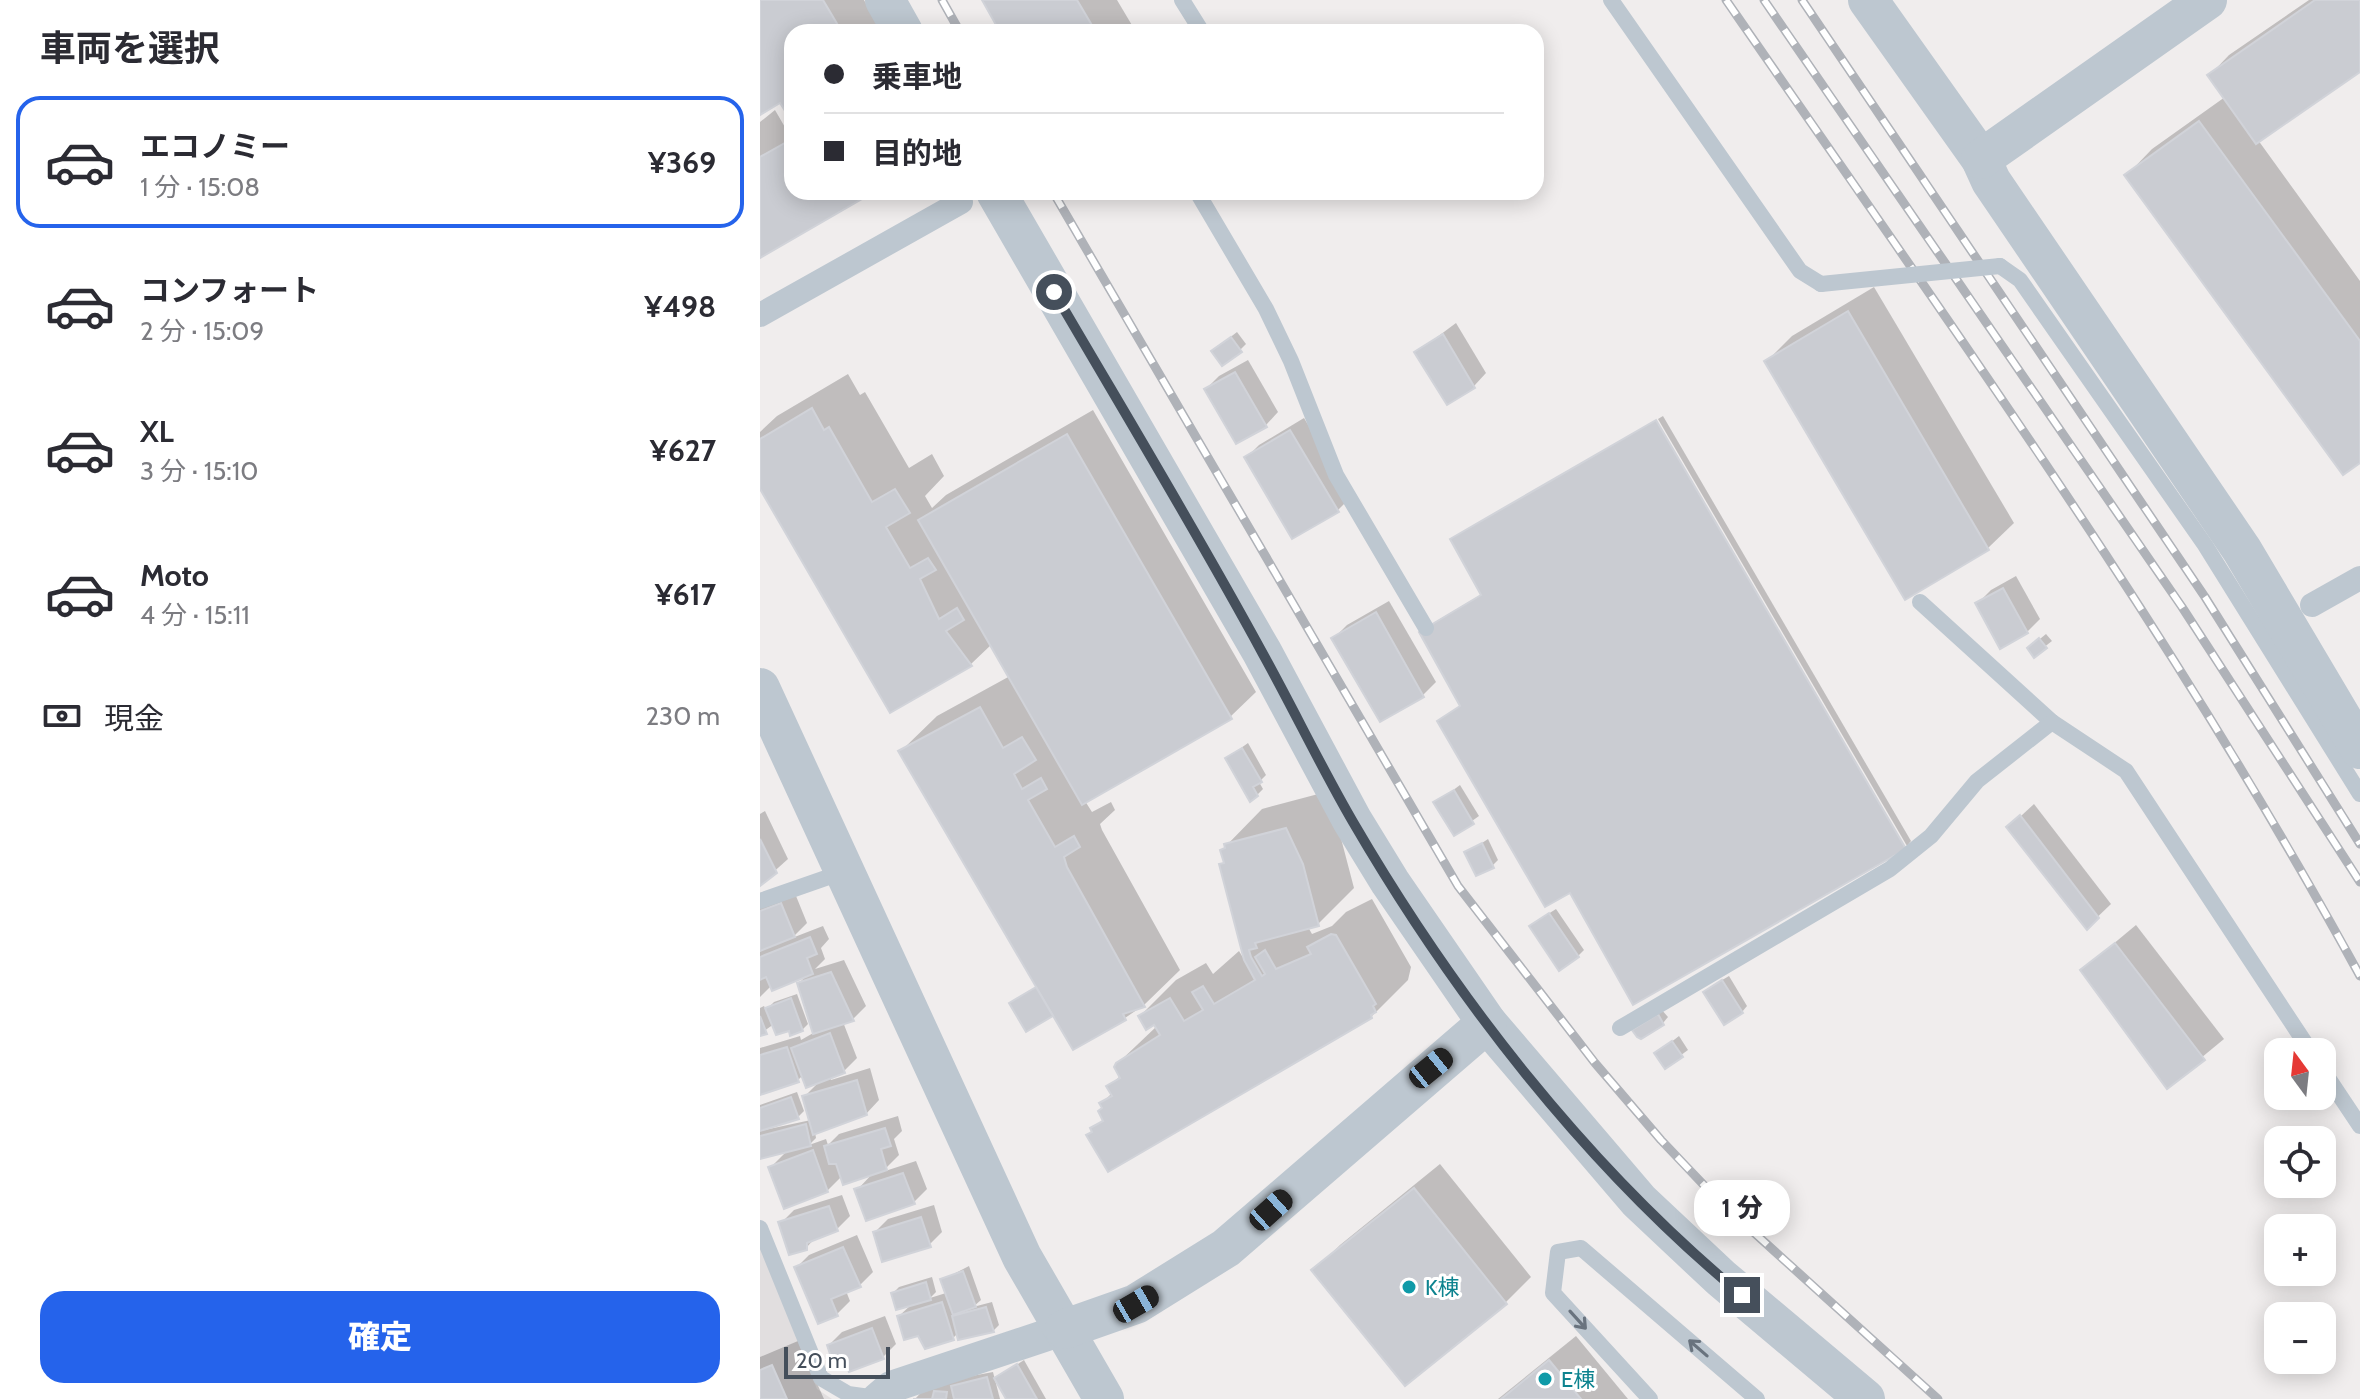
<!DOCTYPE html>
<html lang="ja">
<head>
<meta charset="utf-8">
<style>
	:root { --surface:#fff; --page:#f2f2f3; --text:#2b2b33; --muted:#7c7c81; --line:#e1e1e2; --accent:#2563eb }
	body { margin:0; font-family:Cabin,"Noto Sans JP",sans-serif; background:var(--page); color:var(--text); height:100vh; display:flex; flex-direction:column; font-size:30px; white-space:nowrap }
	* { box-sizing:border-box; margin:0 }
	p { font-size:26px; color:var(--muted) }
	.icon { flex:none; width:44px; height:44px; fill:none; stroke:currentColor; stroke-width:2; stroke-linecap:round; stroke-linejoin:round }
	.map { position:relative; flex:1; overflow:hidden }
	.details { display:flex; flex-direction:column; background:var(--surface); width:760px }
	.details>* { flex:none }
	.banner { position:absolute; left:24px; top:24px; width:760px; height:176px; border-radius:24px; box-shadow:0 4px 20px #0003; display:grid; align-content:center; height:176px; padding:0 40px; background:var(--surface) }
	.needle { width:52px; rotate:345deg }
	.buttons { position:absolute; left:1504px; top:1038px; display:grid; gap:16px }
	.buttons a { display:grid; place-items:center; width:72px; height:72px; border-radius:16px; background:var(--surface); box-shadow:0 4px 20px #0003; font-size:40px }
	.scale { position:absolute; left:24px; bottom:20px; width:106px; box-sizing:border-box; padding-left:8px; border:4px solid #454f5b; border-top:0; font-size:22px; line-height:28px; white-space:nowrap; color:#454f5b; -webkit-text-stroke:6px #fff; paint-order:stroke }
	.end { position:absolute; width:36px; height:36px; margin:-18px; border:10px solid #454f5b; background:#fff; box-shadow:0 0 0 4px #fff }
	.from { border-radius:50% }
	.bubble { position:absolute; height:56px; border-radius:24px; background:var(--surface); box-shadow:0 4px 20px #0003; font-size:26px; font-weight:800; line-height:56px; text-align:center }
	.car { position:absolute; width:24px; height:48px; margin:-24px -12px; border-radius:10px; box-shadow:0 0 6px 2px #0007; background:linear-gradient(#222 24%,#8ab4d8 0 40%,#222 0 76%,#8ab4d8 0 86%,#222 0) }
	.banner b { display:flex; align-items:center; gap:28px; height:76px; font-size:30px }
	.banner b+b { border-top:2px solid var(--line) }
	.banner i { width:20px; height:20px; background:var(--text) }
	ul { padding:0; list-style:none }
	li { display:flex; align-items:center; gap:24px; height:132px; margin:0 16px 12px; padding:0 24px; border:4px solid transparent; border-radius:24px }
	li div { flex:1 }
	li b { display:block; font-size:30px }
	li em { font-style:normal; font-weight:800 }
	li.active { border-color:var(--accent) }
	li>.icon { width:72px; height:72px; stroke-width:1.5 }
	h2 { padding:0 40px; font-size:36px; line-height:96px }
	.pay { display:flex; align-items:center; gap:20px; height:88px; padding:0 40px; font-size:30px }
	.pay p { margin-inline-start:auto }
	.primary-button { display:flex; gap:16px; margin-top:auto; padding:16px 40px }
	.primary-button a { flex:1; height:92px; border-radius:24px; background:var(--accent); color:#fff; font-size:32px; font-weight:800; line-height:92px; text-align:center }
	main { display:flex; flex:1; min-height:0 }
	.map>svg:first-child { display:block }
	.education { fill:#e1dedf }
	.shadow { fill:#0003 }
	.building { fill:#caccd2; stroke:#d1d3d9; stroke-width:2 }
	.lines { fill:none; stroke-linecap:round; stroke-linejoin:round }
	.service { stroke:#bdc7d0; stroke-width:16 }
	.pedestrian { stroke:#bdc7d0; stroke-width:24 }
	.minor { stroke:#bdc7d0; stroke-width:32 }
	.tertiary { stroke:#bdc7d0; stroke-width:40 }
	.rail-casing { stroke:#afb2b8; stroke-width:9 }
	.rail { stroke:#fff; stroke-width:6; stroke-dasharray:18; stroke-linecap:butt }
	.service-bridge { stroke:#bdc7d0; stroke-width:16 }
	.oneway { stroke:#69737e }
	.route { stroke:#454f5b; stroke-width:10 }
	.culture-dot { fill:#0f9aa8; stroke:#fff; stroke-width:3 }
	.labels { text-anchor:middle; stroke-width:6; stroke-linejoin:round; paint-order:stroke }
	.culture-label { font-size:22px; fill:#0d838f; stroke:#fff; text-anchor:start }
</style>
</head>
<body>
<main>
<section class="details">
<h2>車両を選択</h2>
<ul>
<li class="active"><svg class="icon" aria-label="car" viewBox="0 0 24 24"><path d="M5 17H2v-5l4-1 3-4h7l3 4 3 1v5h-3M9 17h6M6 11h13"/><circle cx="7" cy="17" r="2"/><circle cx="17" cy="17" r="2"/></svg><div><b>エコノミー</b><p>1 分 · 15:08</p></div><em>¥369</em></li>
<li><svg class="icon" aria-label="car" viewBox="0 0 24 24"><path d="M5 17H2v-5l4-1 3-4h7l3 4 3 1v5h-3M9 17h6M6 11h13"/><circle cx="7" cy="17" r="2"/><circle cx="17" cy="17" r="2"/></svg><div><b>コンフォート</b><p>2 分 · 15:09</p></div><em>¥498</em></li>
<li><svg class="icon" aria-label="car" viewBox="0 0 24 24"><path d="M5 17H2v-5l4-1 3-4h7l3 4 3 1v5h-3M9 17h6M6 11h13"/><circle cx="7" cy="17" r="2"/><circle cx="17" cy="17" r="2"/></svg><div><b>XL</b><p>3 分 · 15:10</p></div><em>¥627</em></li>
<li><svg class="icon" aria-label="car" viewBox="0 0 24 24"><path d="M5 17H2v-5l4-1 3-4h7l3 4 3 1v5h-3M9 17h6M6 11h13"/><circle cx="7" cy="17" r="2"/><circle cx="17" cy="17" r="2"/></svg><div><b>Moto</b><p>4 分 · 15:11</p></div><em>¥617</em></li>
</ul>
<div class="pay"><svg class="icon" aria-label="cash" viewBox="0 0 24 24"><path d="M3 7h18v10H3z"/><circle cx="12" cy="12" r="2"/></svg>現金<p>230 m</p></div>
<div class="primary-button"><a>確定</a></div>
</section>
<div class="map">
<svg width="1600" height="1399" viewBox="0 0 1600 1399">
	<rect width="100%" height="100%" fill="#f0eded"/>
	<path class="education" d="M 0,1246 L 57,1389 L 72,1399 L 0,1399 Z"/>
	<g class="shadow">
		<path d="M 0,0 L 104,0 L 122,32 L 32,32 L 32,108 L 21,100 L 0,113 Z"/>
		<path d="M 224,0 L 357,0 L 376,32 L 243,32 Z"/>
		<path d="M 1549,0 L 1600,0 L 1600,69 L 1498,140 L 1600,281 L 1600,461 L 1367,175 L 1392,149 L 1465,97 L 1450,75 L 1469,55 Z"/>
		<path d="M 15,110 L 26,129 L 32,125 L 32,192 L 110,192 L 0,256 L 0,122 Z"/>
		<path d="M 1114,287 L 1254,523 L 1228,548 L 1006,362 L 1032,336 Z"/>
		<path d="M 696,323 L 726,373 L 714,386 L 657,352 Z"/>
		<path d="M 477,332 L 486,344 L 480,350 L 459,346 Z"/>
		<path d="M 488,360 L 518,412 L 506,425 L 446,389 L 459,376 Z"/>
		<path d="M 88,374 L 100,395 L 105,392 L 149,468 L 172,454 L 184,476 L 165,496 L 172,508 L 186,495 L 333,410 L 496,692 L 470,717 L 325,801 L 332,812 L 351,802 L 355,810 L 340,824 L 342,830 L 420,970 L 384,1005 L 365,1018 L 292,1015 L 252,1003 L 278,986 L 141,751 L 177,716 L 250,676 L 232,644 L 211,664 L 131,710 L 0,485 L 0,432 L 17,416 Z"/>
		<path d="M 903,416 L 1151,841 L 1147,846 L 898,419 Z"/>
		<path d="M 544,418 L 591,497 L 578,510 L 533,536 L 486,458 L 499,445 Z"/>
		<path d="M 894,421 L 1144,848 L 811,890 L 679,722 L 702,705 L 667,627 L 722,594 L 693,539 Z"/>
		<path d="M 1256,576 L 1280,619 L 1267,632 L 1218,603 L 1231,590 Z"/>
		<path d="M 629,601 L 676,682 L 663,695 L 574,638 L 587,625 Z"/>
		<path d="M 1286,634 L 1292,641 L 1274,655 L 1275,643 Z"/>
		<path d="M 488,743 L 506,775 L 499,782 L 503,789 L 497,795 L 467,758 Z"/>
		<path d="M 700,785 L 719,816 L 695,833 L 676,803 Z"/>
		<path d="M 562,793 L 578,827 L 594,888 L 558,924 L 548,927 L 552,934 L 572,926 L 586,912 L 612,899 L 651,967 L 648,980 L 611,1017 L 334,1131 L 344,1118 L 342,1103 L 352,1093 L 349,1087 L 361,1075 L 357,1064 L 397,1026 L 380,1016 L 416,980 L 446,963 L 453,974 L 479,951 L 485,961 L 461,865 L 465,861 L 462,850 L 502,809 Z"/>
		<path d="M 1274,804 L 1351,904 L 1327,927 L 1249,827 Z"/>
		<path d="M 5,811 L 28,859 L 0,884 L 0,814 Z"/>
		<path d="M 728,839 L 738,860 L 732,866 L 707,853 Z"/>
		<path d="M 34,891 L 47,923 L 32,938 L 63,926 L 69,939 L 61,948 L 65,959 L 55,969 L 84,960 L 106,1006 L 93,1019 L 83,1022 L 97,1058 L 84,1071 L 70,1077 L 71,1080 L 110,1068 L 119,1100 L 106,1114 L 55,1132 L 56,1138 L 49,1145 L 66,1139 L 68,1145 L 79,1134 L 138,1116 L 142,1131 L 134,1139 L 139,1155 L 122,1172 L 156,1161 L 167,1189 L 154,1202 L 97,1190 L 114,1172 L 82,1176 L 67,1191 L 10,1168 L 28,1150 L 0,1157 L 0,1131 L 51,1120 L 44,1097 L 60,1081 L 43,1075 L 36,1082 L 0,1093 L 0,1048 L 40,1036 L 41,1040 L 55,1032 L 39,983 L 48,974 L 12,985 L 0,997 L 0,952 L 5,947 L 0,949 L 0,904 Z"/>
		<path d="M 796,909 L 824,950 L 818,956 L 777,921 Z"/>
		<path d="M 1376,925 L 1464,1039 L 1407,1086 L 1322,970 Z"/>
		<path d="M 969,976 L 987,1006 L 982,1012 L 952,986 Z"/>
		<path d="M 37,994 L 48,1024 L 42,1030 L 14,1024 L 0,1034 L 0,1008 L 4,1006 L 6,1010 L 14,1002 Z"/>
		<path d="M 901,1009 L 908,1017 L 903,1023 L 881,1024 Z"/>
		<path d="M 919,1036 L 928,1050 L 906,1066 L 897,1053 Z"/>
		<path d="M 37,1092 L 44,1111 L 38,1117 L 0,1129 L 0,1105 Z"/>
		<path d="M 680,1164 L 771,1277 L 746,1302 L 646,1383 L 554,1271 L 580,1245 Z"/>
		<path d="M 82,1195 L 90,1216 L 77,1229 L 57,1236 L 46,1248 L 21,1223 L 34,1210 Z"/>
		<path d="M 174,1205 L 182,1232 L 169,1245 L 115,1232 L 128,1219 Z"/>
		<path d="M 97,1235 L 113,1272 L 100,1285 L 86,1291 L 90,1301 L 77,1314 L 36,1268 L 49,1255 Z"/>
		<path d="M 209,1266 L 221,1300 L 213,1307 L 232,1302 L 239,1325 L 233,1331 L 198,1333 L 193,1338 L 159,1333 L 139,1316 L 152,1304 L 133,1293 L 139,1287 L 172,1277 L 176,1292 L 170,1298 L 186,1293 L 182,1280 Z"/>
		<path d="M 125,1316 L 136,1344 L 123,1357 L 84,1354 L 69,1345 L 82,1332 Z"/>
		<path d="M 816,1336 L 868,1399 L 738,1399 Z"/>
		<path d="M 38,1341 L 64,1399 L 0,1399 L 0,1357 Z"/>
		<path d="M 264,1360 L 286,1399 L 248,1399 L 236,1378 Z"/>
		<path d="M 233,1372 L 240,1399 L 155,1399 L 169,1384 Z"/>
	</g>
	<g class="building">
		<path d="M 0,0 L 63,0 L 82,32 L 32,32 L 32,111 L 27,114 L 20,103 L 0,115 Z"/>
		<path d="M 222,0 L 317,0 L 336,32 L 240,32 Z"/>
		<path d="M 1555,0 L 1600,0 L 1600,72 L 1496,144 L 1447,75 Z"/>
		<path d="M 1439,121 L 1600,341 L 1600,463 L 1583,475 L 1364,175 Z"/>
		<path d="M 32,139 L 32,192 L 114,192 L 0,258 L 0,157 Z"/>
		<path d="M 1088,311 L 1229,550 L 1145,600 L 1004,361 Z"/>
		<path d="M 683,334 L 715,388 L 687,405 L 654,352 Z"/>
		<path d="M 471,337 L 482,352 L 462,366 L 451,351 Z"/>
		<path d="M 475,372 L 507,427 L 476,444 L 444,389 Z"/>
		<path d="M 52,408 L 64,430 L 69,427 L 112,502 L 135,489 L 150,513 L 126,527 L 150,568 L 168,558 L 176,570 L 160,579 L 179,619 L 197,608 L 204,620 L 186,631 L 212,666 L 130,713 L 0,489 L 0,439 Z"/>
		<path d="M 896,420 L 1146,849 L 873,1005 L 810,893 L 785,907 L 677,721 L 700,706 L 659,632 L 721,595 L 690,539 Z"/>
		<path d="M 530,430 L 579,512 L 532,539 L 484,457 Z"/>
		<path d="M 307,434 L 472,719 L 322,805 L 158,520 Z"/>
		<path d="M 1243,588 L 1268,633 L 1240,649 L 1215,603 Z"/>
		<path d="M 616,612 L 664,697 L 620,722 L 571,638 Z"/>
		<path d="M 1279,638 L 1287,648 L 1274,658 L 1267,648 Z"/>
		<path d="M 220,707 L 243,748 L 262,737 L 276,760 L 254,774 L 262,789 L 281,778 L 287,789 L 268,800 L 295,847 L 314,836 L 320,847 L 304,857 L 307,867 L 385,1007 L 363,1014 L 366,1020 L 313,1050 L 138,751 Z"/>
		<path d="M 482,748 L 502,782 L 493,787 L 498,796 L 490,802 L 465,758 Z"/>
		<path d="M 694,790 L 714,824 L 694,836 L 673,802 Z"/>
		<path d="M 1260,815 L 1339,918 L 1327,930 L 1246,827 Z"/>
		<path d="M 526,828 L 543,864 L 559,926 L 495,943 L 497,948 L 489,950 L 491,957 L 502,976 L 505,974 L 495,957 L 505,950 L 516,969 L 551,954 L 547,947 L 571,934 L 576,935 L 616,1004 L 613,1006 L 616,1012 L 611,1015 L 612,1018 L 348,1172 L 326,1135 L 332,1132 L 330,1128 L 343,1121 L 338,1111 L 342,1108 L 339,1103 L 352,1096 L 346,1086 L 360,1078 L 354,1067 L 356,1063 L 400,1035 L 394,1025 L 386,1030 L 378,1016 L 410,998 L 424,1021 L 443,1010 L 432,992 L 443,986 L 454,1004 L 495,980 L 484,960 L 459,864 L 464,863 L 460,850 L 465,848 L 464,844 Z"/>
		<path d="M 0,839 L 17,873 L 0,886 Z"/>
		<path d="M 722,843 L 734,868 L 716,876 L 704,852 Z"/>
		<path d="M 21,903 L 35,937 L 0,951 L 0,911 Z"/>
		<path d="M 789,913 L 819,957 L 799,971 L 769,926 Z"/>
		<path d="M 50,937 L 57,954 L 47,958 L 53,974 L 12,991 L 6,977 L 0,980 L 0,957 Z"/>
		<path d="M 1355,943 L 1445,1060 L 1407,1089 L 1320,970 Z"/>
		<path d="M 71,972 L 94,1021 L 53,1034 L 37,983 Z"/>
		<path d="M 962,980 L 983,1013 L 964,1025 L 943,992 Z"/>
		<path d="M 276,987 L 293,1016 L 266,1032 L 249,1003 Z"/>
		<path d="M 31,998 L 43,1031 L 30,1036 L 29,1031 L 16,1035 L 5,1008 Z"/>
		<path d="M 898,1014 L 904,1025 L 881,1039 L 877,1037 L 872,1030 Z"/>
		<path d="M 0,1016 L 7,1034 L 0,1036 Z"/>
		<path d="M 70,1033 L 85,1073 L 46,1088 L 31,1048 Z"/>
		<path d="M 912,1041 L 923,1057 L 905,1069 L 894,1053 Z"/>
		<path d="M 27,1047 L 39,1082 L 0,1095 L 0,1055 Z"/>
		<path d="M 97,1080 L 107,1115 L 53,1135 L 42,1096 Z"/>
		<path d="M 31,1097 L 39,1119 L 0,1131 L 0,1108 Z"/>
		<path d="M 46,1124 L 51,1146 L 0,1159 L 0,1136 Z"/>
		<path d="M 125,1128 L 131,1146 L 121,1149 L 127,1170 L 83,1185 L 76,1164 L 69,1164 L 64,1146 Z"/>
		<path d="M 53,1150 L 68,1192 L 24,1209 L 8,1167 Z"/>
		<path d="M 143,1173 L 155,1204 L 106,1221 L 94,1189 Z"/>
		<path d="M 654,1188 L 747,1304 L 645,1386 L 551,1270 Z"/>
		<path d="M 69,1206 L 78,1231 L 47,1243 L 47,1250 L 29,1255 L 18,1222 Z"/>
		<path d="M 161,1217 L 171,1247 L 122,1262 L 113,1232 Z"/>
		<path d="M 83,1247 L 101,1287 L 71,1299 L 78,1316 L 58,1324 L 34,1267 Z"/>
		<path d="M 203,1271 L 216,1307 L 193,1315 L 180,1279 Z"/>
		<path d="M 166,1282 L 171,1300 L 136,1310 L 131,1293 Z"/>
		<path d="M 182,1302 L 194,1340 L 165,1349 L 158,1336 L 144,1340 L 137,1316 Z"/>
		<path d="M 226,1307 L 234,1332 L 198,1340 L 192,1316 Z"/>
		<path d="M 112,1328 L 124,1359 L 89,1372 L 83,1357 L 72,1360 L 67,1345 Z"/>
		<path d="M 789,1360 L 821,1399 L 741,1399 Z"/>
		<path d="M 257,1364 L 277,1399 L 246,1399 L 234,1378 Z"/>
		<path d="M 12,1365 L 27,1399 L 0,1399 L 0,1370 Z"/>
		<path d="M 227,1377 L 233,1399 L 194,1399 L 191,1386 Z"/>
		<path d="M 174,1391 L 187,1392 L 186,1399 L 153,1399 L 172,1399 Z"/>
	</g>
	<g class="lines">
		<g class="service">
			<path d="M 422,0 L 442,32"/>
			<path d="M 851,0 L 1040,271 L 1061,284"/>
			<path d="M 437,192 L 506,309 L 531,361 L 576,475 L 666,628"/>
			<path d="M 1240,266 L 1260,280 L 1445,545 L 1600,794"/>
			<path d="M 1160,602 L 1292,722"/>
			<path d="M 0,901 L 83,872"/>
			<path d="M 860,1028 L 1130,869 L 1171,836 L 1217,781 L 1292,722 L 1366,771 L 1551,1052"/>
			<path d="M 1562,1069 L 1600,1126"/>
			<path d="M 0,1228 L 61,1378 L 88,1394 L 117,1398"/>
			<path d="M 890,1399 L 793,1293 L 798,1252 L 821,1248 L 997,1399"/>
		</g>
		<g class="pedestrian">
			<path d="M 0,315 L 201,202"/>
			<path d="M 1552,605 L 1600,578"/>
		</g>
		<path class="minor" d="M 117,1399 L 131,1387 L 305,1329"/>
		<g class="tertiary">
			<path d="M 125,0 L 143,32"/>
			<path d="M 1108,0 L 1221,159 L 1231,181 L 1482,550 L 1600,749"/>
			<path d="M 1221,159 L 1447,0"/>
			<path d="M 236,192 L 502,652 L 592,820 L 630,882 L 727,1023 L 879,1201 L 961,1278 L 1105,1399"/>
			<path d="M 0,688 L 262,1257 L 344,1399"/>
			<path d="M 305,1329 L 376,1304 L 466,1248 L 727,1023"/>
		</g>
		<defs>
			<g id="rail">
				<path d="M 182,0 L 200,32"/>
				<path d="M 966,0 C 1186,319 1415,635 1600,976"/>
				<path d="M 1004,0 L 1422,607 L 1600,882"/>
				<path d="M 1042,0 L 1445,597 L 1600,844"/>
				<path d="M 293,192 L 698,886 L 835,1063 L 901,1140 L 959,1201 L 1178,1399"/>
			</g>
		</defs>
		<use href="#rail" class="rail-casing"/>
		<use href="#rail" class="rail"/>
		<path class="service-bridge" d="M 1061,284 L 1240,266"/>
	</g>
	<defs><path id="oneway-shaft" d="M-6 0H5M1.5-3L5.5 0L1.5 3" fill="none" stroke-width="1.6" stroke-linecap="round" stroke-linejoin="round" transform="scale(2)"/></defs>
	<g class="oneway">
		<use href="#oneway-shaft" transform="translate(818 1320) rotate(48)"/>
		<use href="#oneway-shaft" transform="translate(938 1348) rotate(-139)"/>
	</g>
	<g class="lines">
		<path class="route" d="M 294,292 C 364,412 437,532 503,654 C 534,710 561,767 593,822 C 695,997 826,1166 982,1295"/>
	</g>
	<g class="culture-dot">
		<circle cx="649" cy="1287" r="8"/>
		<circle cx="785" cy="1379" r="8"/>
	</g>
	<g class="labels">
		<g class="culture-label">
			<text x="665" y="1295">K棟</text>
			<text x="801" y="1387">E棟</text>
		</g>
	</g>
</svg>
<div class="buttons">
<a><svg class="needle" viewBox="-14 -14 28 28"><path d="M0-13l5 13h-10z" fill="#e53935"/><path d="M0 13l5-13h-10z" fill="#7c7c81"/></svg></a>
<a><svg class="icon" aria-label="locate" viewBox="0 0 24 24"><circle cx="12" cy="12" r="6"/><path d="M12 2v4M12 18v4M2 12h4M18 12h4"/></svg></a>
<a>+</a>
<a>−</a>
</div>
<div class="scale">20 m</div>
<i class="end from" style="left:294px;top:292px"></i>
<i class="end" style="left:982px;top:1295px"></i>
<div class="bubble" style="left:934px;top:1180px;width:96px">1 分</div>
<i class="car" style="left:671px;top:1068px;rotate:51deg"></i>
<i class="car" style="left:511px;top:1210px;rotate:48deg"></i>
<i class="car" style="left:376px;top:1304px;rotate:60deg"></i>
<div class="banner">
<b><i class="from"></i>乗車地</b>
<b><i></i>目的地</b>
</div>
</div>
</main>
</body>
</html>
